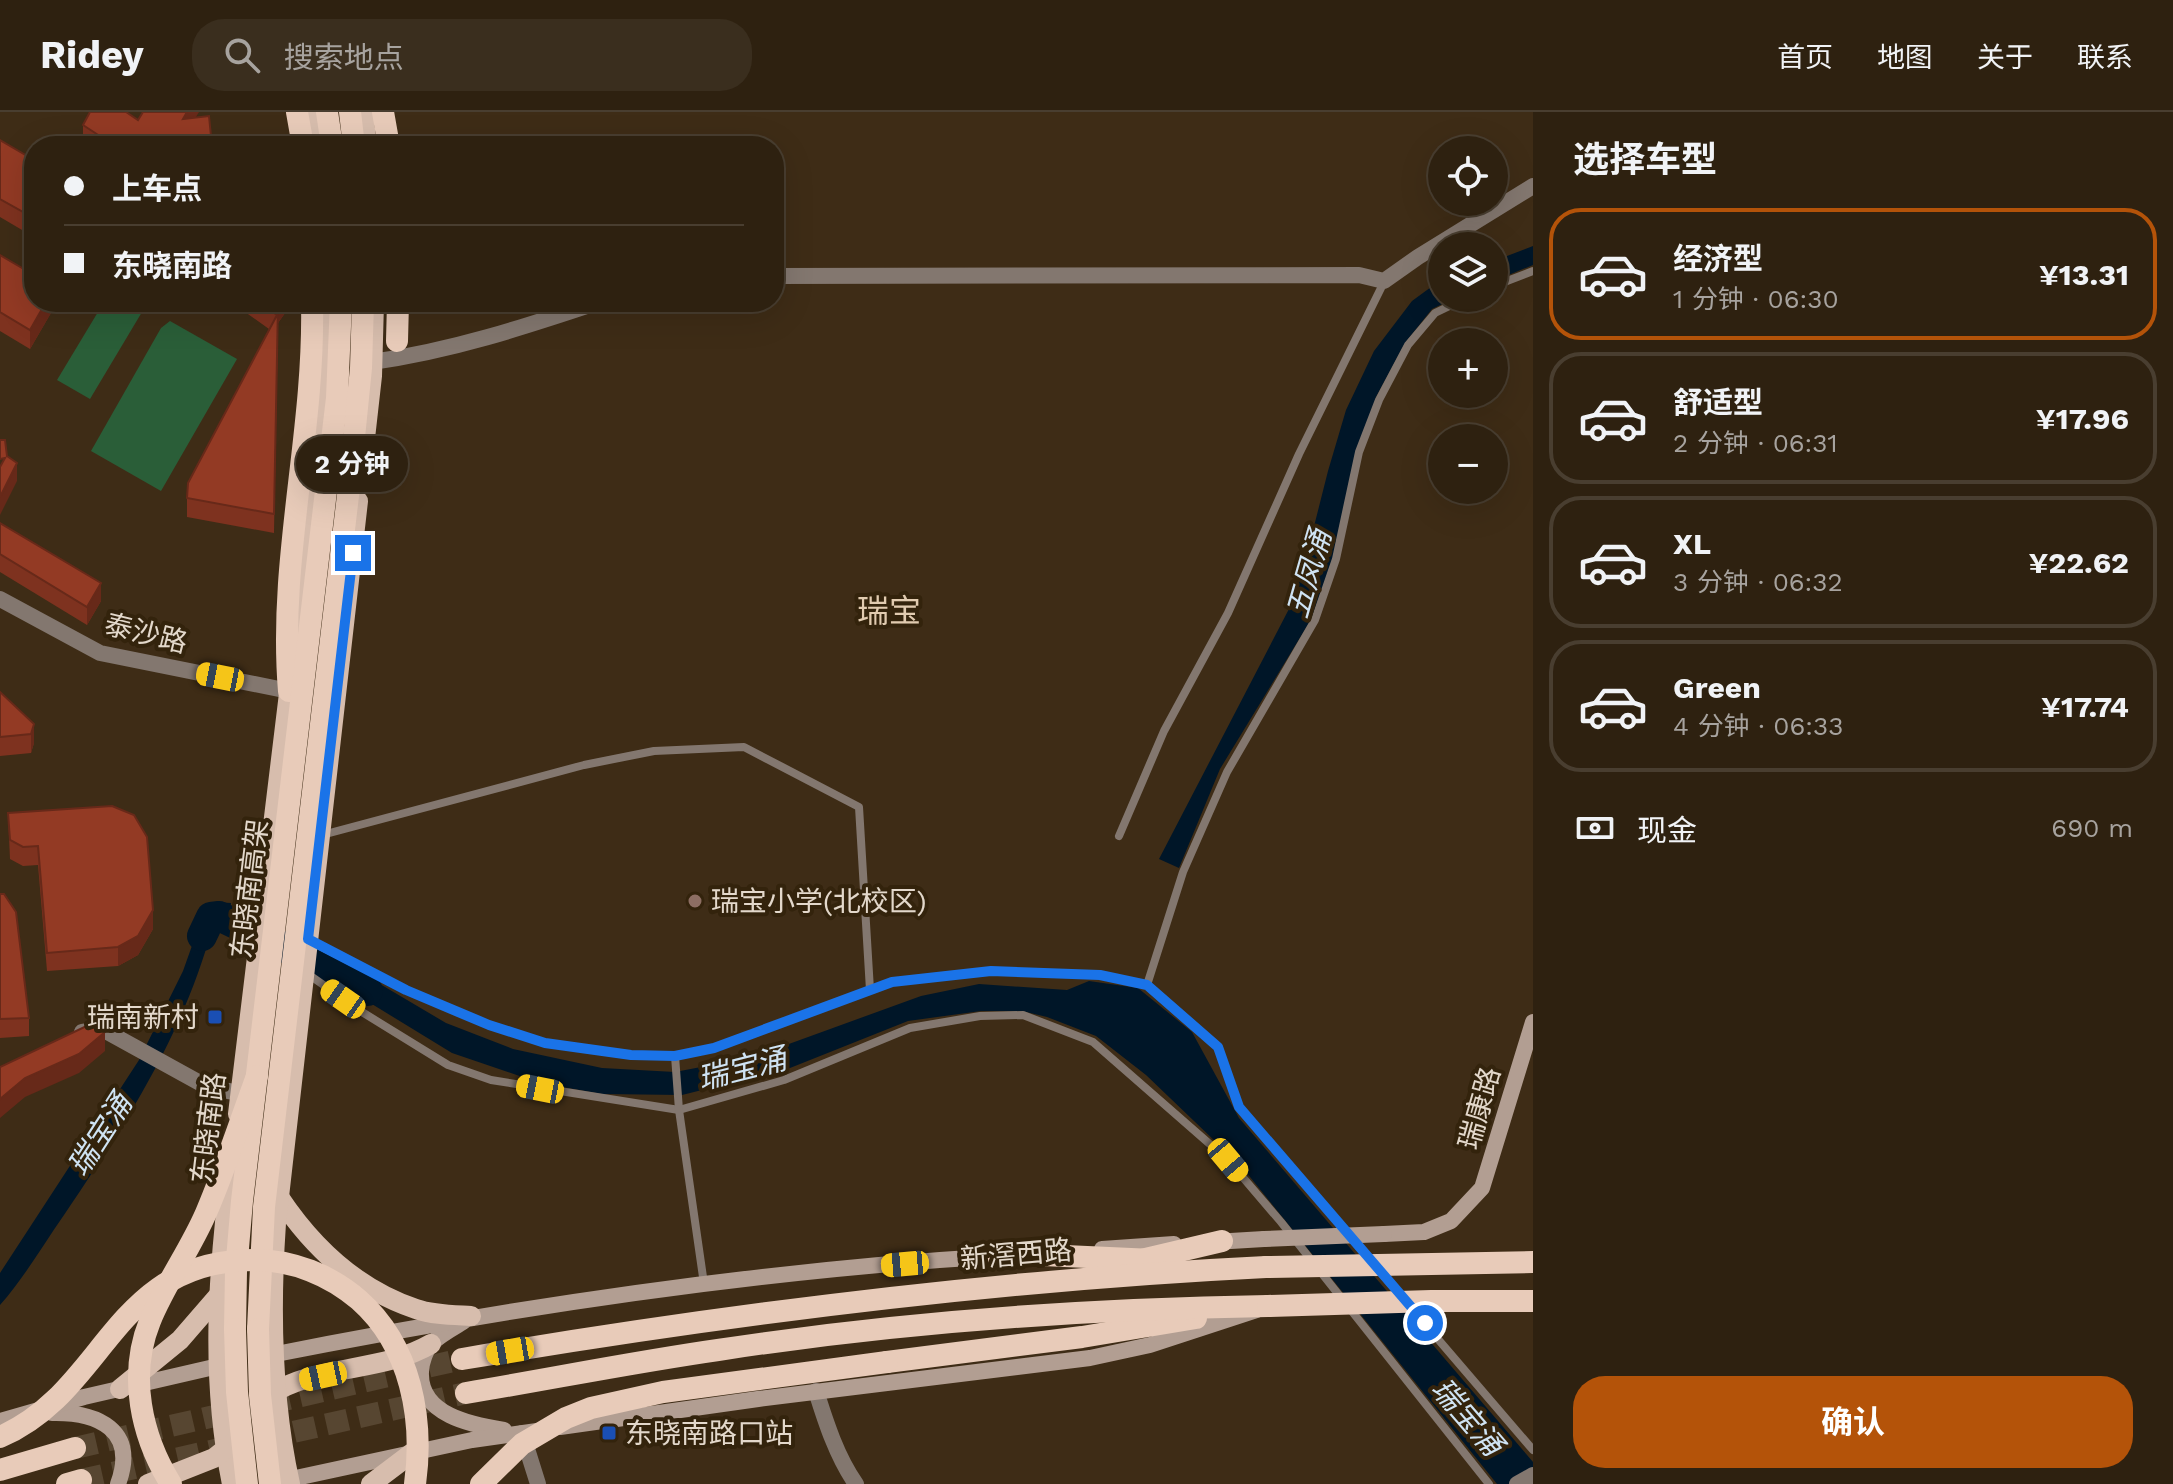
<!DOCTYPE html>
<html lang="zh">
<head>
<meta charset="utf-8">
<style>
	:root { --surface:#2e2110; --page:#3a2e1e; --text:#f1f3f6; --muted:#a7a39f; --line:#493e30; --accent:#b45309 }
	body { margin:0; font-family:"Work Sans","Noto Sans SC",sans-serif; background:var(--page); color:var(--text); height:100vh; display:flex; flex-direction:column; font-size:30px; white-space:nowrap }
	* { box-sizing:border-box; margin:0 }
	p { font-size:26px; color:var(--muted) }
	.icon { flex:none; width:44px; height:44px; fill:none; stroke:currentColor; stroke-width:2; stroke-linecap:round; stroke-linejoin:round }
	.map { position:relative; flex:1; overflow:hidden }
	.side { display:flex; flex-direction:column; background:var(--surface); width:640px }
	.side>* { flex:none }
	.guide { position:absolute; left:24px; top:24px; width:760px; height:176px; border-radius:32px; box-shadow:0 8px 32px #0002,0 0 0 2px var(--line); display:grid; align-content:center; height:176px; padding:0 40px; background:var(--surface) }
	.controls { position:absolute; left:1428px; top:24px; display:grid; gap:16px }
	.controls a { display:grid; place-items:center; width:80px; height:80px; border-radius:50%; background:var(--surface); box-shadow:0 8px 32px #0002,0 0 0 2px var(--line); font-size:40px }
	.end { position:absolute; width:36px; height:36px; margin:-18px; border:10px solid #1a73e8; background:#fff; box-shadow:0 0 0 4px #fff }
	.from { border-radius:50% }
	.bubble { position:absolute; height:56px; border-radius:28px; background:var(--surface); box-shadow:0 8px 32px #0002,0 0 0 2px var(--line); font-size:26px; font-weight:700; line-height:56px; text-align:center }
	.car { position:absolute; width:24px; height:48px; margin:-24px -12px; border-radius:10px; box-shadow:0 0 6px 2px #0007; background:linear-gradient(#f5c518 24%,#345 0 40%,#f5c518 0 76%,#345 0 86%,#f5c518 0) }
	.guide b { display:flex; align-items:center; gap:28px; height:76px; font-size:30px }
	.guide b+b { border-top:2px solid var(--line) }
	.guide i { width:20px; height:20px; background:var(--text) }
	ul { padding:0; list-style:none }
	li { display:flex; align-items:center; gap:24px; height:132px; margin:0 16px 12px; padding:0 24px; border:4px solid var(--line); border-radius:32px }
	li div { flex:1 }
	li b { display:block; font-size:30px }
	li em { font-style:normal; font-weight:700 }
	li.selected { border-color:var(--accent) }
	li>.icon { width:72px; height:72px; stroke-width:1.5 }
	h2 { padding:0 40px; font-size:36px; line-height:96px }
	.pay { display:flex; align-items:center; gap:20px; height:88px; padding:0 40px; font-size:30px }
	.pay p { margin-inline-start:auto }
	.action { display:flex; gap:16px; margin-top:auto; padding:16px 40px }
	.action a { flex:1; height:92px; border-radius:32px; background:var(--accent); color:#fff; font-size:32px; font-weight:700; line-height:92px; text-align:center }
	header { display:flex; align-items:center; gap:48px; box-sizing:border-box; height:112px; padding:0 40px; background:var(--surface); border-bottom:2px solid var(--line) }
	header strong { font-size:38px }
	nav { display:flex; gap:44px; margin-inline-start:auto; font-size:28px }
	.search { width:560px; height:72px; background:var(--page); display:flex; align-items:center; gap:20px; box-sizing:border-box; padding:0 28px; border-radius:32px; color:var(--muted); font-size:30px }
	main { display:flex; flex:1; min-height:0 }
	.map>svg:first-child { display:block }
	.green { fill:#2a5e38 }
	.water { fill:#001628 }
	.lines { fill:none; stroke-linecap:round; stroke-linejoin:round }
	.river { stroke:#001628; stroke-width:30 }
	.trunk-tunnel { stroke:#574631; stroke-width:22; stroke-dasharray:22 11; stroke-linecap:butt }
	.service { stroke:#83776f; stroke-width:8 }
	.minor { stroke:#83776f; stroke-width:16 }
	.tertiary { stroke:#83776f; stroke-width:16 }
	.secondary { stroke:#b29e92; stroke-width:16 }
	.primary { stroke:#d7bdad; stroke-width:20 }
	.trunk { stroke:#e8cbb9; stroke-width:22 }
	.secondary-bridge { stroke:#b29e92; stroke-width:16 }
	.trunk-bridge { stroke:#e8cbb9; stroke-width:22 }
	.wall { fill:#7e321f }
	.shaded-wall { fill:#672919 }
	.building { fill:#933a24; stroke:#672919; stroke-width:2 }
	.route { stroke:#1a73e8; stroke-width:10 }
	.education-dot { fill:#8d6e63; stroke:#33230c; stroke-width:3 }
	.transit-dot { fill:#1a4fb4; stroke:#33230c; stroke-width:3 }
	.labels { text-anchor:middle; stroke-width:8; stroke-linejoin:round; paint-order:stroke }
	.street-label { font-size:28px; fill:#e3d8cb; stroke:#33230c }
	.poi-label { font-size:28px; fill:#e3d8cb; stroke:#33230c; text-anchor:start }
	.water-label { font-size:30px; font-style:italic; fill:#cfe3f3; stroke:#33230c }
	.quarter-label { font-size:32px; fill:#e1cbb0; stroke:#33230c }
</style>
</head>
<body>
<header>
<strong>Ridey</strong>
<div class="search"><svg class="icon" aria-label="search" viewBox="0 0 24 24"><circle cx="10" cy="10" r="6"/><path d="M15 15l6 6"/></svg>搜索地点</div>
<nav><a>首页</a><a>地图</a><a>关于</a><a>联系</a></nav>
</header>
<main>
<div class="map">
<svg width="1533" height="1372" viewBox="0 0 1533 1372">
	<rect width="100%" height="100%" fill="#3e2c16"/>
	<g class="green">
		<path d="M 104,190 L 148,190 L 90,287 L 57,268 Z"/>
		<path d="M 170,209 L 237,247 L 161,379 L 91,339 L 161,216 Z"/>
	</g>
	<g class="water">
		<path d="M 1533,134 L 1533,153 L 1494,169 L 1494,149 Z"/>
		<path d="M 1442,167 L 1442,186 L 1455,186 L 1432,197 L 1405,231 L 1376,285 L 1333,445 L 1312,506 L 1220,657 L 1179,756 L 1159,747 L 1290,495 L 1305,450 L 1328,359 L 1346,298 L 1374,239 L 1412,189 Z"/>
		<path d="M 214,790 L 231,791 L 228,817 L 212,816 C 184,922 125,1013 64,1103 C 43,1133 24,1166 0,1193 L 0,1161 L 139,948 L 183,859 L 204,800 Z"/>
		<path d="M 336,846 L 446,911 L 513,937 L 602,956 L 675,960 L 753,945 L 921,884 L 979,872 L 1067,878 L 1089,869 L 1138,876 L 1192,920 L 1239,1006 L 1533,1350 L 1533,1372 L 1497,1372 L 1242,1055 L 1146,963 L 1096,924 L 1047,905 L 1022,899 L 981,899 L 908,909 L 790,956 L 682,983 L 602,982 L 540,971 L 452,941 L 331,867 Z"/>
	</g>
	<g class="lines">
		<path class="river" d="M 202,824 L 211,805 L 219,804 L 342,863 L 368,879"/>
		<g class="trunk-tunnel">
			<path d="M 262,1327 L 466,1281"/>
			<path d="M 75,1336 L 462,1247"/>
			<path d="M 81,1368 L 224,1336"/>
		</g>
		<g class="service">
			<path d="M 1494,174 L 1533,159"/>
			<path d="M 322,723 L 584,653 L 654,639 L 744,635 L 859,695 L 870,878"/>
			<path d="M 1119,724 L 1164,619 L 1228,501 L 1299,342 L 1384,170"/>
			<path d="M 308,828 L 406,878 L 489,913 L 545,931 L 631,943 L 675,944 L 714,936 L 892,870 L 991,859 L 1100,863 L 1147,873 L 1183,760 L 1227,660 L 1315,508 L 1336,447 L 1359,340 L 1379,288 L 1408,233 L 1435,201 L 1466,186"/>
			<path d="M 305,860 L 362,900 L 448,953 L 491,968 L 679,998 L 784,968 L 910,916 L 980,904 L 1023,903 L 1093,930 L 1228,1048 L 1281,1110 L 1489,1372"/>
			<path d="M 1147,873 L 1218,935 L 1239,995 L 1533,1338"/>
			<path d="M 675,944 L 679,998 L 704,1172"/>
		</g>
		<g class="minor">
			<path d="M 774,164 L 1359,163 L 1384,169 L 1418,145 L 1533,74"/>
			<path d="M 372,250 C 451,239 524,215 599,190"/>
			<path d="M 82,920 L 102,917 L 209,976 L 241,981"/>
			<path d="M 816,1279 C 826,1311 837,1345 856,1372"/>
			<path d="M 522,1321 L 538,1372"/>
			<path d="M 1517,1372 L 1533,1363"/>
		</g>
		<path class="tertiary" d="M 0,487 L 100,541 L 289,579"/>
		<g class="secondary">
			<path d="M 1384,1122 L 1424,1120 L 1451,1109 L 1482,1076 L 1533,910"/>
			<path d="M 1214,1130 L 1264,1127"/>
			<path d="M 1102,1137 L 1174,1132"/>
			<path d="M 463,1210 C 453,1216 440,1223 432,1231 C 426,1237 421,1251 421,1260 C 419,1303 472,1313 504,1318"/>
			<path d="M 266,1244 C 507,1196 752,1159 999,1144"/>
			<path d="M 52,1301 C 98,1300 138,1318 118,1372"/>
			<path d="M 0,1309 L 84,1285 L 227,1252"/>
			<path d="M 560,1315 L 758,1287 L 1090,1246 L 1150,1233 L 1257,1198"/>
			<path d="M 277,1370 L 472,1328 L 537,1319"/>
		</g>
		<g class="primary">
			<path d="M 314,0 L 320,34"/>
			<path d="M 363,0 L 367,34"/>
			<path d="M 362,353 L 372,264 L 374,190"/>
			<path d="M 295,530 L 322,303 L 329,190"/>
			<path d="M 238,1002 L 291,565"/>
			<path d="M 232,1050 C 218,1157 210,1265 232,1372"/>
			<path d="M 279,1085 C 313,1136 356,1177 416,1197 C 433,1203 453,1203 471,1204"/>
			<path d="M 120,1277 L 180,1228 L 219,1183"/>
			<path d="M 268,1284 C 316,1252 381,1261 431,1232"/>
			<path d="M 148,1372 L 214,1346 L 233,1331"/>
			<path d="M 290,1372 C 271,1286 270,1198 276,1111 L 358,389"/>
			<path d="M 371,1372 L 412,1341"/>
		</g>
		<g class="trunk">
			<path d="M 297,0 L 303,34"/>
			<path d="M 327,0 L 332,34"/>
			<path d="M 350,0 L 354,34"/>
			<path d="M 383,0 L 389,34"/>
			<path d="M 397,229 L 398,190"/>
			<path d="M 289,579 C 278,448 315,321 312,190"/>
			<path d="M 989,1144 L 1043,1143 L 1153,1148"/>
			<path d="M 1137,1149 L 1222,1129"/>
			<path d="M 235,1217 L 236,1159 L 242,1089 L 337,286 L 341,190"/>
			<path d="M 258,1217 L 264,1095 L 349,375 L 361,256 L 363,190"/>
			<path d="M 462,1247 C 728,1202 996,1168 1266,1155"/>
			<path d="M 887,1250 L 1082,1225 L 1196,1206"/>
			<path d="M 466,1281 C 550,1267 634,1250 718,1238 C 900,1210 1084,1197 1268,1194"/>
			<path d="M 0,1358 L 75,1336"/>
			<path d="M 67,1372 L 81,1368"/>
		</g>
		<path class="secondary-bridge" d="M 1264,1127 L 1384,1122"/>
		<g class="trunk-bridge">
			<path d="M 1266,1155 L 1533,1150"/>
			<path d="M 1268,1194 L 1431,1189 L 1533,1189"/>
			<path d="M 235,1217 L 237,1280 L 247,1372"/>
			<path d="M 258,1217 L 260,1283 L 270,1372"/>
			<path d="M 0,1325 C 107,1279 112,1148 254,1148 C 293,1148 330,1163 359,1188 C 411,1234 424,1307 415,1372"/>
			<path d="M 171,1372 C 141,1324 128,1263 150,1209 C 165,1172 190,1138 206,1101 C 225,1057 240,1010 257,964"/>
			<path d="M 481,1372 L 522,1332 L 566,1306 L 591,1296 L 663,1280 L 887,1250"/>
		</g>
	</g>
	<g class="wall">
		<path d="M 196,6 L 212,34 L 86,34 L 83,32 L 83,13 L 138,8 Z"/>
		<path d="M 0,28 L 34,48 L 34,125 L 0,105 Z"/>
		<path d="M 0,143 L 55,190 L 55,194 L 30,237 L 0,219 Z"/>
		<path d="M 231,190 L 290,190 L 290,194 L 278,211 L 274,421 L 187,405 L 187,386 L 269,217 Z"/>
		<path d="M 0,411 L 101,489 L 87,513 L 0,460 Z"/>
		<path d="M 0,580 L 34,612 L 34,631 L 31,641 L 0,644 Z"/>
		<path d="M 8,701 L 153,817 L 138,843 L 118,854 L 47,859 L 38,753 L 23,754 L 10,747 Z"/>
		<path d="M 0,782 L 29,906 L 29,924 L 0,926 Z"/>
	</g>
	<g class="shaded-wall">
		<path d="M 187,0 L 199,0 L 183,26 L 183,7 Z"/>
		<path d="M 46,190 L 55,190 L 55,194 L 30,237 L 30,218 Z"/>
		<path d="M 279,190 L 290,190 L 290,194 L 278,211 L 274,421 L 278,192 Z"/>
		<path d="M 17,351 L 17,369 L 0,403 L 0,385 Z"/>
		<path d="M 101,471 L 101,489 L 87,513 L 87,495 Z"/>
		<path d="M 34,612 L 34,631 L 31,641 L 31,622 Z"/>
		<path d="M 153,798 L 153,817 L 138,843 L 118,854 L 118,835 Z"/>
		<path d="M 105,920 L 105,939 L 79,961 L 25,985 L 0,1006 L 0,987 L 25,966 Z"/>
	</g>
	<g class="building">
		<path d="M 90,0 L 126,0 L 138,8 L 143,0 L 187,0 L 183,7 L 209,4 L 212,34 L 115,34 L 83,13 Z"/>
		<path d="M 0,28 L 34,48 L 34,106 L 0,87 Z"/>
		<path d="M 0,143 L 34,163 L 34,190 L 46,190 L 30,218 L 0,200 Z"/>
		<path d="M 258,190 L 279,190 L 278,192 L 274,402 L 187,386 L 188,371 L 277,203 Z"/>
		<path d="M 0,328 L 5,328 L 7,344 L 17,351 L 0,385 L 0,355 L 5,346 L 0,347 Z"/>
		<path d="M 0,411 L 101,471 L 87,495 L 0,442 Z"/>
		<path d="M 0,580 L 34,612 L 31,622 L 0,625 Z"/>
		<path d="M 112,694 L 134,703 L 147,725 L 153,798 L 138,824 L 118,835 L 47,841 L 38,734 L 23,735 L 10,728 L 8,701 Z"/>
		<path d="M 0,782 L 4,782 L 16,800 L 29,906 L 0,907 Z"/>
		<path d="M 95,910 L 105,920 L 79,942 L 25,966 L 0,987 L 0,955 Z"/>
	</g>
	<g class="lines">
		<path class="route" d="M 353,441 L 308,827 L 406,878 L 489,913 L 545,931 L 631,943 L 675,944 L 714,936 L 892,870 L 991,859 L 1100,863 L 1147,873 L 1218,935 L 1239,995 L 1425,1211"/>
	</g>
	<circle class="education-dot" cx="695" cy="789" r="8"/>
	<g class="transit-dot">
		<rect x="207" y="897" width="16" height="16" rx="4"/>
		<rect x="601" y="1313" width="16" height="16" rx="4"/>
	</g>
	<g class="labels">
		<g class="street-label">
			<text transform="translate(146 521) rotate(14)" y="10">泰沙路</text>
			<text transform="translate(249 777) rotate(-83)" y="10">东晓南高架</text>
			<text transform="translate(1479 996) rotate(-74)" y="10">瑞康路</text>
			<text transform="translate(208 1016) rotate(-83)" y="10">东晓南路</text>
			<text transform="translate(1016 1142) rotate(-5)" y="10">新滘西路</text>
		</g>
		<g class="poi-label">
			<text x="711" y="799">瑞宝小学(北校区)</text>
			<text x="199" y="915" text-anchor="end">瑞南新村</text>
			<text x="625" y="1331">东晓南路口站</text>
		</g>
		<g class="water-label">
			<text transform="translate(1309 462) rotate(-74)" y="10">五凤涌</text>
			<text transform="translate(742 957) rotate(-14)" y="10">瑞宝涌</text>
			<text transform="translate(100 1023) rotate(-57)" y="10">瑞宝涌</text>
			<text transform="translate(1467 1305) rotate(49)" y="10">瑞宝涌</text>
		</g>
		<g class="quarter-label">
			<text x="889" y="510">瑞宝</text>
		</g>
	</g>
</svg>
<div class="controls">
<a><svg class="icon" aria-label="locate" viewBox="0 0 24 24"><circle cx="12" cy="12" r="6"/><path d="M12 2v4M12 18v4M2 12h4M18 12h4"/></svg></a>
<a><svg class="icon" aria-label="layers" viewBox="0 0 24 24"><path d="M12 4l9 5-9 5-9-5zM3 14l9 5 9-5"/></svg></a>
<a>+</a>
<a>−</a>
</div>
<i class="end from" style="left:1425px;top:1211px"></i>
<i class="end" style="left:353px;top:441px"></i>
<div class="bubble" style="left:296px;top:324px;width:112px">2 分钟</div>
<i class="car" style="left:220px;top:565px;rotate:281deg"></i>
<i class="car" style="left:343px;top:887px;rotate:305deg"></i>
<i class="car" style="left:540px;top:977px;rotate:281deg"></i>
<i class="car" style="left:1228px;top:1048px;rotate:140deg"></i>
<i class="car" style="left:905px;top:1152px;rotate:265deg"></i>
<i class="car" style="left:510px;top:1239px;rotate:260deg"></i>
<i class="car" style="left:323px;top:1264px;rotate:258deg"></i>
<div class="guide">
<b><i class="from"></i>上车点</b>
<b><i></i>东晓南路</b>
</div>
</div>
<section class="side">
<h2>选择车型</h2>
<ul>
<li class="selected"><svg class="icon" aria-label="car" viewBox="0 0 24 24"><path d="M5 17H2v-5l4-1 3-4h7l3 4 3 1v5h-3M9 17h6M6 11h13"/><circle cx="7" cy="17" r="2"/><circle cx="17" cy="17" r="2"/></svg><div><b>经济型</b><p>1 分钟 · 06:30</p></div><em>¥13.31</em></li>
<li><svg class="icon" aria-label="car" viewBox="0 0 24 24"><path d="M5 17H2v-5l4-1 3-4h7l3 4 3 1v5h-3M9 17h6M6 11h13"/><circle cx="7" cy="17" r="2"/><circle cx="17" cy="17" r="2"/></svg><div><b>舒适型</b><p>2 分钟 · 06:31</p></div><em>¥17.96</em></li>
<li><svg class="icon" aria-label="car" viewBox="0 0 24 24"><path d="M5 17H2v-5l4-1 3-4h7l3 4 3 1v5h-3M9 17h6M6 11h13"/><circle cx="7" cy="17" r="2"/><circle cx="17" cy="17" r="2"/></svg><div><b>XL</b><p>3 分钟 · 06:32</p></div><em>¥22.62</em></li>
<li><svg class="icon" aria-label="car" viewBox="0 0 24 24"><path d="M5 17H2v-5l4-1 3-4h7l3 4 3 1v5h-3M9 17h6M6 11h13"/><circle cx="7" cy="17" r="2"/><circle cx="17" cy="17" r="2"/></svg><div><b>Green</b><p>4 分钟 · 06:33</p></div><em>¥17.74</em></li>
</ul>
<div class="pay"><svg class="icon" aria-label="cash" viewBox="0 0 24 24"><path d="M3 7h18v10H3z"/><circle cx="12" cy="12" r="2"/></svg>现金<p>690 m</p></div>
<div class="action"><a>确认</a></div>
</section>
</main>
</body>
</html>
